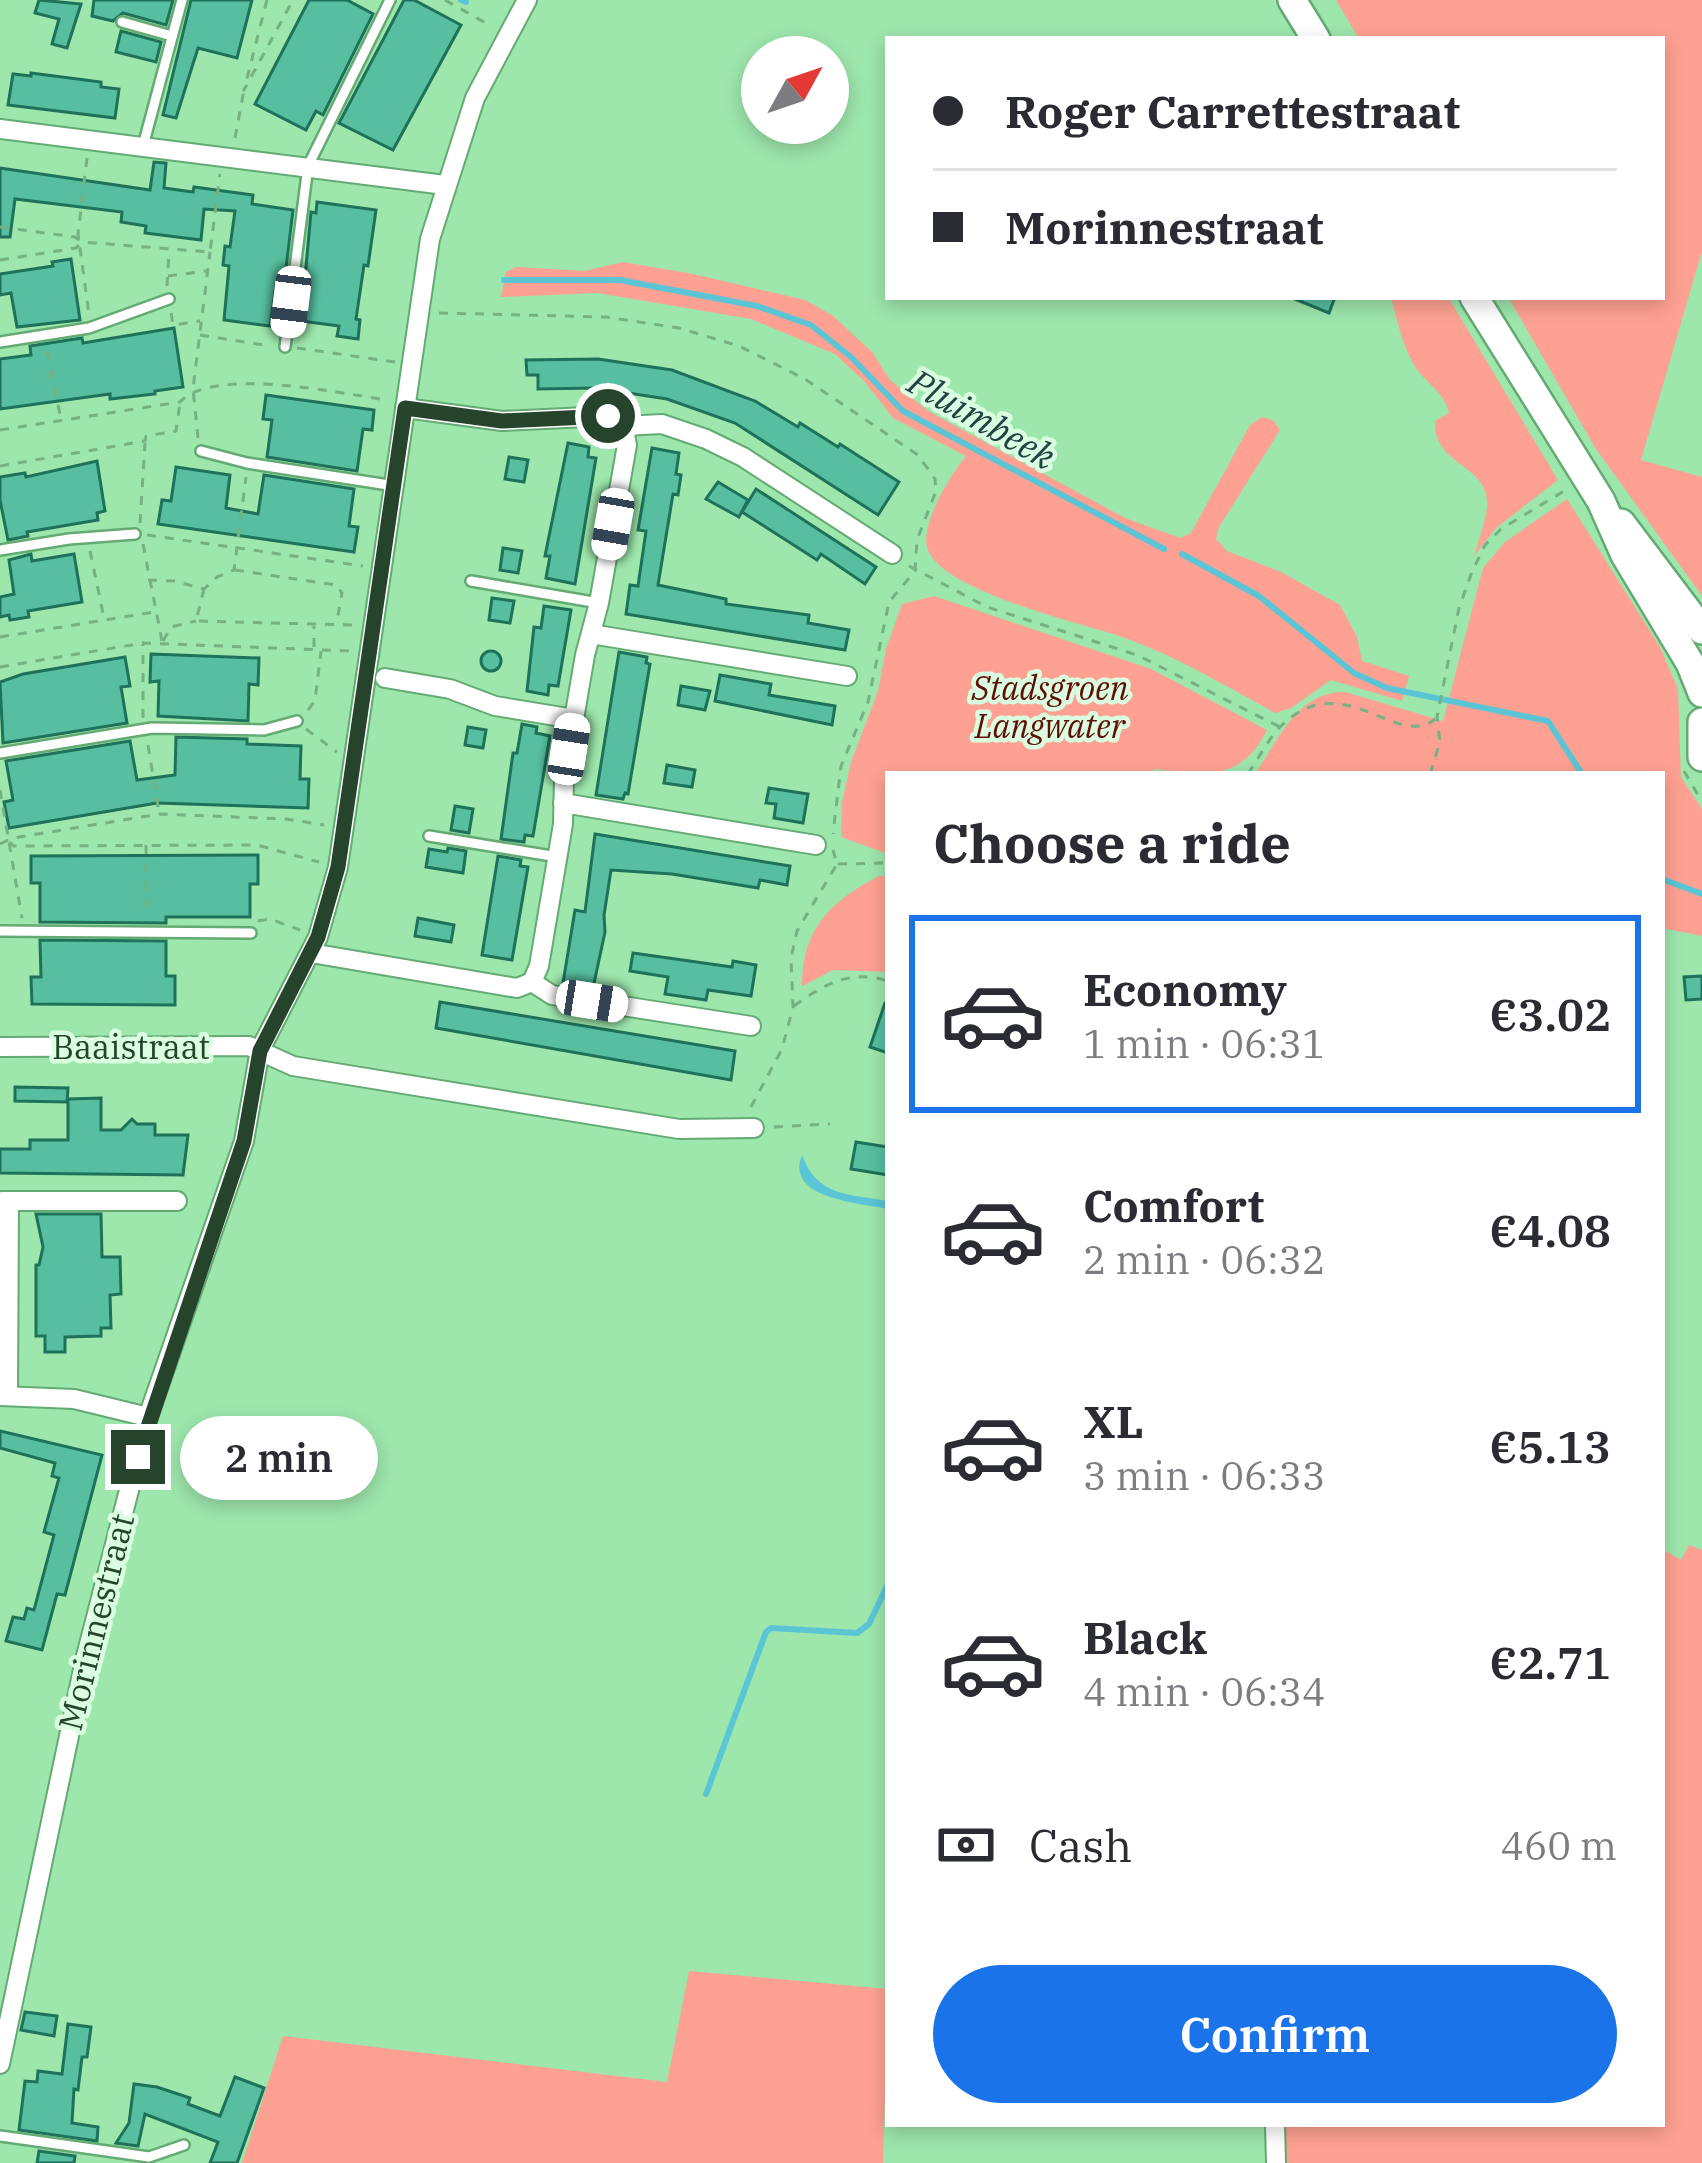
<!DOCTYPE html>
<html lang="en">
<head>
<meta charset="utf-8">
<style>
	:root { --surface:#fff; --page:#f7f7f7; --text:#2b2b33; --muted:#7c7c81; --line:#e1e1e2; --accent:#1a73e8 }
	body { margin:0; font-family:"IBM Plex Serif",serif; background:var(--page); color:var(--text); height:100vh; display:flex; flex-direction:column; font-size:45px; white-space:nowrap }
	* { box-sizing:border-box; margin:0 }
	p { font-size:39px; color:var(--muted) }
	.icon { flex:none; width:66px; height:66px; fill:none; stroke:currentColor; stroke-width:2; stroke-linecap:round; stroke-linejoin:round }
	.map { position:relative; flex:1; overflow:hidden }
	.side { position:absolute; left:885px; top:771px; width:780px; height:1356px; display:flex; flex-direction:column; background:var(--surface); border-radius:0px; box-shadow:0 6px 18px #0003 }
	.side>* { flex:none }
	.banner { position:absolute; left:885px; top:36px; width:780px; height:264px; border-radius:0px; box-shadow:0 6px 18px #0003; display:grid; align-content:center; height:264px; padding:0 48px; background:var(--surface) }
	.needle { width:78px; rotate:50deg }
	.controls { position:absolute; left:741px; top:36px; display:grid; gap:24px }
	.controls a { display:grid; place-items:center; width:108px; height:108px; border-radius:50%; background:var(--surface); box-shadow:0 6px 18px #0003; font-size:60px }
	.end { position:absolute; width:54px; height:54px; margin:-27px; border:15px solid #26442c; background:#fff; box-shadow:0 0 0 6px #fff }
	.from { border-radius:50% }
	.bubble { position:absolute; height:84px; border-radius:42px; background:var(--surface); box-shadow:0 6px 18px #0003; font-size:39px; font-weight:600; line-height:84px; text-align:center }
	.car { position:absolute; width:36px; height:72px; margin:-36px -18px; border-radius:15px; box-shadow:0 0 9px 3px #0007; background:linear-gradient(#fff 24%,#345 0 40%,#fff 0 76%,#345 0 86%,#fff 0) }
	.banner b { display:flex; align-items:center; gap:42px; height:114px; font-size:45px }
	.banner b+b { border-top:3px solid var(--line) }
	.banner i { width:30px; height:30px; background:var(--text) }
	ul { padding:0; list-style:none }
	li { display:flex; align-items:center; gap:36px; height:198px; margin:0 24px 18px; padding:0 24px; border:6px solid transparent; border-radius:0px }
	li div { flex:1 }
	li b { display:block; font-size:45px }
	li em { font-style:normal; font-weight:600 }
	li.active { border-color:var(--accent) }
	li>.icon { width:108px; height:108px; stroke-width:1.5 }
	h2 { padding:0 48px; font-size:54px; line-height:144px }
	.pay { display:flex; align-items:center; gap:30px; height:132px; padding:0 48px; font-size:45px }
	.pay p { margin-inline-start:auto }
	.cta { display:flex; gap:24px; margin-top:auto; padding:24px 48px }
	.cta a { flex:1; height:138px; border-radius:72px; background:var(--accent); color:#fff; font-size:48px; font-weight:600; line-height:138px; text-align:center }
	.map>svg:first-child { display:block }
	.green { fill:#fea192 }
	.water { fill:#5bc5d6 }
	.lines { fill:none; stroke-linecap:round; stroke-linejoin:round }
	.stream { stroke:#5bc5d6; stroke-width:6 }
	.building { fill:#57bf9f; stroke:#1e725a; stroke-width:3 }
	.lane-casing { stroke:#63aa73; stroke-width:14 }
	.street-casing { stroke:#63aa73; stroke-width:22 }
	.primary-casing { stroke:#63aa73; stroke-width:32 }
	.path { stroke:#76b182; stroke-width:3; stroke-dasharray:9 9; stroke-linecap:butt }
	.lane { stroke:#fff; stroke-width:9 }
	.street { stroke:#fff; stroke-width:18 }
	.primary { stroke:#fff; stroke-width:27 }
	.route { stroke:#26442c; stroke-width:15 }
	.labels { text-anchor:middle; stroke-width:9; stroke-linejoin:round; paint-order:stroke }
	.park-label { font-size:33px; font-style:italic; fill:#620e07; stroke:#dafee0 }
	.street-label { font-size:33px; fill:#26442c; stroke:#dafee0 }
	.water-label { font-size:36px; font-style:italic; fill:#214247; stroke:#dafee0 }
</style>
</head>
<body>
<div class="map">
<svg width="1702" height="2163" viewBox="0 0 1702 2163">
	<rect width="100%" height="100%" fill="#9de6ac"/>
	<g class="green">
		<path d="M 1336,0 L 1702,0 L 1702,251 L 1641,460 L 1702,477 L 1702,596 L 1596,449 L 1508,297 L 1662,297 L 1662,39 L 1359,39 Z"/>
		<path d="M 623,262 L 693,274 L 805,300 L 832,315 L 872,352 L 890,380 L 928,411 L 1125,518 L 1180,538 L 1191,533 L 1250,425 L 1262,417 L 1273,420 L 1280,430 L 1219,527 L 1216,539 L 1227,551 L 1281,572 L 1340,605 L 1357,637 L 1362,661 L 1409,676 L 1402,701 L 1331,680 L 1291,708 L 1275,713 C 1226,686 1178,657 1125,638 C 1085,624 938,591 927,547 C 921,523 951,474 966,456 L 893,418 L 864,381 L 835,354 L 751,319 L 598,293 L 501,297 L 506,272 L 516,267 L 584,271 Z"/>
		<path d="M 1391,297 L 1448,297 L 1558,480 L 1496,528 L 1474,556 C 1478,541 1485,524 1487,508 C 1491,463 1433,468 1435,421 L 1449,413 C 1444,391 1426,384 1414,365 C 1402,344 1397,320 1391,297 Z"/>
		<path d="M 1567,499 L 1660,647 L 1678,689 L 1681,777 L 1702,809 L 1702,936 L 1662,928 L 1662,774 L 1255,774 C 1278,740 1298,691 1345,692 L 1443,721 L 1483,568 L 1505,542 Z"/>
		<path d="M 934,596 L 1151,669 L 1267,730 C 1241,782 1206,775 1155,769 L 1149,774 L 888,774 L 888,854 L 841,837 L 842,802 L 851,762 L 878,691 L 886,649 L 902,604 Z"/>
		<path d="M 879,876 L 888,876 L 888,972 L 833,970 L 802,986 C 802,928 831,901 879,876 Z"/>
		<path d="M 1689,1545 L 1702,1550 L 1702,2163 L 1281,2163 L 1279,2124 L 1662,2124 L 1662,1549 L 1681,1560 Z"/>
		<path d="M 689,1971 L 888,1989 L 883,2163 L 242,2163 L 283,2036 L 667,2082 Z"/>
	</g>
	<path class="water" d="M 802,1155 C 817,1197 850,1194 888,1201 L 888,1209 C 861,1203 784,1199 802,1155 Z"/>
	<g class="lines">
		<g class="stream">
			<path d="M 461,0 L 466,2"/>
			<path d="M 504,280 L 620,280 L 757,306 L 811,325 L 851,357 L 903,411 L 1164,549"/>
			<path d="M 1182,554 L 1259,596 L 1354,673 L 1387,688 L 1548,721 L 1582,774"/>
			<path d="M 1662,879 L 1702,894"/>
			<path d="M 706,1794 L 766,1632 L 771,1628 L 857,1633 L 869,1624 L 888,1584"/>
		</g>
	</g>
	<g class="building">
		<path d="M 39,0 L 81,4 L 67,48 L 52,44 L 59,19 L 35,13 Z"/>
		<path d="M 94,0 L 173,0 L 166,25 L 123,13 L 113,21 L 92,16 Z"/>
		<path d="M 191,0 L 252,0 L 237,58 L 198,48 L 176,118 L 163,115 Z"/>
		<path d="M 309,0 L 347,0 L 373,14 L 323,115 L 316,111 L 306,130 L 255,104 Z"/>
		<path d="M 404,0 L 414,0 L 461,25 L 393,150 L 339,123 Z"/>
		<path d="M 121,31 L 161,42 L 156,62 L 116,52 Z"/>
		<path d="M 31,73 L 101,82 L 101,87 L 119,89 L 115,118 L 8,105 L 13,74 L 31,76 Z"/>
		<path d="M 154,162 L 166,163 L 164,188 L 193,192 L 194,187 L 253,195 L 252,204 L 293,210 L 284,285 L 276,284 L 270,326 L 224,320 L 229,266 L 223,265 L 225,246 L 230,247 L 235,211 L 204,209 L 201,240 L 145,233 L 146,226 L 121,222 L 122,212 L 15,199 L 10,237 L 0,237 L 0,168 L 150,190 Z"/>
		<path d="M 317,202 L 376,210 L 368,266 L 364,265 L 356,319 L 360,320 L 358,339 L 337,336 L 339,326 L 301,321 L 311,212 L 316,213 Z"/>
		<path d="M 71,259 L 80,320 L 17,327 L 11,293 L 0,295 L 0,274 L 53,266 L 52,262 Z"/>
		<path d="M 1290,297 L 1335,297 L 1329,313 Z"/>
		<path d="M 174,328 L 183,387 L 155,391 L 155,394 L 110,399 L 110,394 L 0,409 L 0,359 L 31,355 L 30,346 L 82,338 L 83,343 Z"/>
		<path d="M 598,359 L 672,370 L 755,401 L 798,427 L 800,423 L 838,447 L 840,444 L 899,482 L 878,515 L 735,423 L 667,399 L 596,388 L 538,389 L 538,375 L 527,375 L 526,360 Z"/>
		<path d="M 266,395 L 374,410 L 372,430 L 363,429 L 357,471 L 267,457 L 272,420 L 263,419 Z"/>
		<path d="M 568,443 L 589,447 L 588,457 L 596,458 L 575,584 L 546,578 L 550,556 L 545,556 Z"/>
		<path d="M 652,448 L 679,453 L 676,474 L 681,475 L 678,495 L 673,494 L 658,585 L 726,599 L 726,604 L 809,615 L 808,623 L 849,630 L 845,650 L 626,614 L 630,585 L 638,586 L 646,531 L 638,530 Z"/>
		<path d="M 509,457 L 528,460 L 524,482 L 505,479 Z"/>
		<path d="M 97,461 L 105,511 L 97,513 L 98,520 L 27,532 L 28,536 L 8,540 L 0,500 L 0,477 L 25,473 L 26,477 Z"/>
		<path d="M 176,467 L 230,475 L 226,508 L 258,514 L 264,475 L 354,489 L 349,526 L 358,527 L 354,552 L 158,524 L 162,500 L 171,501 Z"/>
		<path d="M 718,482 L 748,500 L 739,517 L 706,499 Z"/>
		<path d="M 756,489 L 876,567 L 865,584 L 821,554 L 817,560 L 742,512 Z"/>
		<path d="M 503,548 L 522,551 L 518,573 L 500,570 Z"/>
		<path d="M 31,554 L 32,561 L 74,554 L 82,602 L 28,611 L 29,617 L 10,620 L 9,615 L 0,617 L 0,597 L 14,594 L 9,560 Z"/>
		<path d="M 492,598 L 514,601 L 510,623 L 489,620 Z"/>
		<path d="M 544,606 L 571,610 L 558,686 L 549,685 L 548,695 L 527,691 L 534,627 L 541,628 Z"/>
		<circle cx="491" cy="661" r="10"/>
		<path d="M 619,652 L 647,657 L 646,663 L 650,664 L 628,794 L 625,793 L 623,799 L 596,795 Z"/>
		<path d="M 151,654 L 259,658 L 258,685 L 249,684 L 248,721 L 158,716 L 159,681 L 150,682 Z"/>
		<path d="M 125,657 L 130,686 L 121,687 L 127,723 L 3,743 L 0,682 L 23,674 Z"/>
		<path d="M 720,675 L 771,684 L 769,695 L 835,706 L 832,725 L 715,701 Z"/>
		<path d="M 681,686 L 710,691 L 705,710 L 678,705 Z"/>
		<path d="M 522,724 L 537,727 L 536,733 L 550,736 L 533,836 L 525,835 L 524,842 L 501,839 L 513,753 L 517,753 Z"/>
		<path d="M 468,727 L 486,730 L 483,748 L 465,745 Z"/>
		<path d="M 176,737 L 247,739 L 247,744 L 301,746 L 300,779 L 309,779 L 308,808 L 157,803 L 9,828 L 4,802 L 13,800 L 6,761 L 130,741 L 137,780 L 175,775 Z"/>
		<path d="M 667,765 L 695,770 L 692,787 L 664,783 Z"/>
		<path d="M 769,788 L 808,794 L 803,823 L 774,818 L 776,804 L 766,803 Z"/>
		<path d="M 455,806 L 473,809 L 469,833 L 451,830 Z"/>
		<path d="M 595,834 L 790,866 L 787,885 L 760,880 L 758,888 L 672,874 L 611,870 L 604,915 L 605,932 L 593,988 L 563,983 L 575,910 L 585,912 Z"/>
		<path d="M 448,848 L 466,851 L 463,873 L 426,867 L 429,849 L 447,852 Z"/>
		<path d="M 258,855 L 258,884 L 250,884 L 250,917 L 166,917 L 166,923 L 40,922 L 40,883 L 31,883 L 31,856 Z"/>
		<path d="M 498,856 L 521,860 L 520,866 L 528,867 L 512,960 L 482,955 Z"/>
		<path d="M 418,918 L 454,925 L 451,942 L 415,936 Z"/>
		<path d="M 40,940 L 166,941 L 166,976 L 175,976 L 175,1005 L 32,1004 L 31,977 L 41,977 Z"/>
		<path d="M 633,953 L 732,967 L 733,961 L 756,965 L 751,996 L 708,990 L 706,1000 L 665,994 L 668,977 L 630,971 Z"/>
		<path d="M 1702,976 L 1702,999 L 1686,1000 L 1684,977 Z"/>
		<path d="M 440,1002 L 735,1051 L 731,1080 L 436,1028 Z"/>
		<path d="M 885,1003 L 888,1003 L 888,1053 L 870,1047 Z"/>
		<path d="M 15,1087 L 68,1088 L 67,1102 L 15,1101 Z"/>
		<path d="M 101,1098 L 101,1130 L 121,1130 L 132,1119 L 137,1124 L 155,1124 L 155,1135 L 188,1135 L 183,1175 L 0,1173 L 0,1149 L 30,1149 L 30,1140 L 68,1140 L 68,1099 Z"/>
		<path d="M 856,1142 L 888,1147 L 888,1175 L 851,1169 Z"/>
		<path d="M 36,1214 L 101,1214 L 102,1257 L 120,1257 L 121,1294 L 110,1295 L 111,1328 L 101,1328 L 101,1336 L 65,1337 L 65,1352 L 45,1352 L 45,1336 L 36,1336 L 36,1265 L 39,1265 L 43,1247 Z"/>
		<path d="M 0,1431 L 102,1455 L 65,1595 L 57,1594 L 42,1650 L 6,1641 L 13,1617 L 24,1619 L 27,1608 L 34,1610 L 54,1535 L 44,1532 L 59,1478 L 52,1476 L 55,1463 L 0,1448 Z"/>
		<path d="M 25,2012 L 57,2016 L 54,2036 L 21,2030 Z"/>
		<path d="M 68,2024 L 91,2027 L 87,2057 L 82,2057 L 78,2090 L 74,2089 L 72,2123 L 98,2127 L 97,2141 L 19,2130 L 25,2081 L 37,2082 L 38,2071 L 62,2074 Z"/>
		<path d="M 235,2077 L 264,2088 L 237,2163 L 210,2163 L 218,2142 L 145,2114 L 138,2146 L 116,2143 L 129,2123 L 134,2084 L 157,2087 L 190,2098 L 188,2104 L 220,2116 Z"/>
		<path d="M 39,2151 L 75,2156 L 74,2163 L 37,2163 Z"/>
	</g>
	<g class="lines">
		<defs>
			<g id="lane">
				<path d="M 122,22 L 172,36"/>
				<path d="M 143,146 L 182,0"/>
				<path d="M 0,342 L 89,328 L 169,299"/>
				<path d="M 285,347 L 308,166 L 390,0"/>
				<path d="M 201,451 L 247,463 L 395,486"/>
				<path d="M 0,550 L 69,539 L 135,534"/>
				<path d="M 471,581 L 599,603"/>
				<path d="M 0,753 L 152,728 L 264,730 L 297,721"/>
				<path d="M 429,836 L 558,857"/>
				<path d="M 0,931 L 251,933"/>
				<path d="M 0,2136 L 149,2157 L 184,2145"/>
			</g>
			<g id="street">
				<path d="M 0,129 L 445,185"/>
				<path d="M 405,408 L 502,421 L 608,416 L 623,426 L 662,424 L 706,439 L 743,457 L 892,554"/>
				<path d="M 591,634 L 847,676"/>
				<path d="M 385,678 L 450,689 L 495,706 L 574,719"/>
				<path d="M 563,803 L 816,845"/>
				<path d="M 311,953 L 517,988 L 532,982 L 552,995 L 751,1026"/>
				<path d="M 532,982 L 539,966 L 563,824 L 564,779 L 574,719 L 585,655 L 599,603 L 627,445 L 623,426"/>
				<path d="M 0,1047 L 249,1046 L 293,1066 L 679,1129 L 754,1128"/>
				<path d="M 2,1201 L 177,1201"/>
				<path d="M 0,1396 L 74,1399 L 148,1417"/>
				<path d="M 8,1396 L 9,1202"/>
				<path d="M 0,2064 L 85,1660 L 148,1417 L 244,1141 L 260,1050 L 318,937 L 338,867 L 430,239 L 475,98 L 527,0"/>
				<path d="M 1275,2124 L 1276,2163"/>
			</g>
			<g id="primary">
				<path d="M 1292,0 L 1316,39"/>
				<path d="M 1474,297 L 1601,501 L 1625,555 L 1690,663 L 1702,693"/>
				<path d="M 1621,523 L 1702,630"/>
				<path d="M 1702,722 L 1702,757"/>
			</g>
		</defs>
		<use href="#lane" class="lane-casing"/>
		<use href="#street" class="street-casing"/>
		<use href="#primary" class="primary-casing"/>
		<g class="path">
			<path d="M 267,0 L 244,90 L 293,0"/>
			<path d="M 445,0 L 491,26"/>
			<path d="M 235,138 L 244,90"/>
			<path d="M 87,158 L 78,234 L 89,314"/>
			<path d="M 0,227 L 75,237 L 82,242 L 210,252 L 220,174"/>
			<path d="M 0,260 L 76,248 L 81,243"/>
			<path d="M 168,276 L 206,271"/>
			<path d="M 167,286 L 169,254"/>
			<path d="M 171,313 L 173,325 L 200,321"/>
			<path d="M 439,313 L 606,317 L 679,328 L 739,346 L 805,379 L 918,455 L 935,479 L 936,491 L 917,540 L 915,571 L 889,602 L 868,702 L 841,766 L 833,834"/>
			<path d="M 200,335 L 270,346"/>
			<path d="M 297,348 L 395,362"/>
			<path d="M 47,352 L 61,419"/>
			<path d="M 0,430 L 180,402 C 214,366 339,393 386,400"/>
			<path d="M 198,438 L 193,389 L 210,252"/>
			<path d="M 0,466 L 145,441 L 146,436 L 176,431 L 180,403"/>
			<path d="M 140,523 L 145,443"/>
			<path d="M 147,535 L 363,566"/>
			<path d="M 143,544 L 162,641"/>
			<path d="M 90,551 L 104,618"/>
			<path d="M 909,566 L 987,607 L 1137,655 L 1280,727"/>
			<path d="M 235,570 L 336,585 L 342,593 L 337,621"/>
			<path d="M 148,580 L 174,581 L 204,589 L 217,577 L 234,570 L 246,477"/>
			<path d="M 204,589 L 196,621 L 352,625"/>
			<path d="M 0,637 L 154,612"/>
			<path d="M 163,641 L 171,627 L 196,621"/>
			<path d="M 314,647 L 314,626"/>
			<path d="M 0,667 L 143,643 L 351,651"/>
			<path d="M 308,710 L 315,701 L 321,651"/>
			<path d="M 143,718 L 143,644"/>
			<path d="M 306,729 L 337,752"/>
			<path d="M 148,745 L 159,812"/>
			<path d="M 1684,771 L 1702,802"/>
			<path d="M 1248,774 C 1258,759 1268,740 1280,727 C 1343,664 1397,751 1435,719"/>
			<path d="M 1430,774 L 1440,742 L 1437,717 L 1459,608 L 1472,572 L 1485,545 L 1501,529 L 1564,491"/>
			<path d="M 0,790 L 22,918"/>
			<path d="M 9,842 L 14,846 L 257,845 L 319,862"/>
			<path d="M 0,844 L 13,838 L 160,814 L 286,819 L 324,825"/>
			<path d="M 146,845 L 147,917"/>
			<path d="M 838,864 L 888,863"/>
			<path d="M 258,921 L 270,919 L 300,930"/>
			<path d="M 794,1006 C 824,984 851,969 888,981"/>
			<path d="M 751,1107 L 782,1049 L 793,1007 L 791,958 L 797,931 L 837,864 L 833,850"/>
			<path d="M 774,1127 L 830,1124"/>
		</g>
		<use href="#lane" class="lane"/>
		<use href="#street" class="street"/>
		<use href="#primary" class="primary"/>
	</g>
	<g class="lines">
		<path class="route" d="M 138,1457 L 244,1141 L 260,1051 L 318,937 L 338,867 L 405,408 L 502,421 L 608,416"/>
	</g>
	<g class="labels">
		<g class="park-label">
			<text x="1050" y="700">Stadsgroen<tspan x="1050" dy="38">Langwater</tspan></text>
		</g>
		<g class="street-label">
			<text x="131" y="1059">Baaistraat</text>
			<text transform="translate(96 1622) rotate(-76)" y="12">Morinnestraat</text>
		</g>
		<g class="water-label">
			<text transform="translate(982 419) rotate(30)" y="13">Pluimbeek</text>
		</g>
	</g>
</svg>
<div class="controls">
<a><svg class="needle" viewBox="-14 -14 28 28"><path d="M0-13l5 13h-10z" fill="#e53935"/><path d="M0 13l5-13h-10z" fill="#7c7c81"/></svg></a>
</div>
<i class="end from" style="left:608px;top:416px"></i>
<i class="end" style="left:138px;top:1457px"></i>
<div class="bubble" style="left:180px;top:1416px;width:198px">2 min</div>
<i class="car" style="left:291px;top:302px;rotate:187deg"></i>
<i class="car" style="left:613px;top:524px;rotate:190deg"></i>
<i class="car" style="left:569px;top:749px;rotate:9deg"></i>
<i class="car" style="left:592px;top:1001px;rotate:99deg"></i>
<div class="banner">
<b><i class="from"></i>Roger Carrettestraat</b>
<b><i></i>Morinnestraat</b>
</div>
<section class="side">
<h2>Choose a ride</h2>
<ul>
<li class="active"><svg class="icon" aria-label="car" viewBox="0 0 24 24"><path d="M5 17H2v-5l4-1 3-4h7l3 4 3 1v5h-3M9 17h6M6 11h13"/><circle cx="7" cy="17" r="2"/><circle cx="17" cy="17" r="2"/></svg><div><b>Economy</b><p>1 min · 06:31</p></div><em>€3.02</em></li>
<li><svg class="icon" aria-label="car" viewBox="0 0 24 24"><path d="M5 17H2v-5l4-1 3-4h7l3 4 3 1v5h-3M9 17h6M6 11h13"/><circle cx="7" cy="17" r="2"/><circle cx="17" cy="17" r="2"/></svg><div><b>Comfort</b><p>2 min · 06:32</p></div><em>€4.08</em></li>
<li><svg class="icon" aria-label="car" viewBox="0 0 24 24"><path d="M5 17H2v-5l4-1 3-4h7l3 4 3 1v5h-3M9 17h6M6 11h13"/><circle cx="7" cy="17" r="2"/><circle cx="17" cy="17" r="2"/></svg><div><b>XL</b><p>3 min · 06:33</p></div><em>€5.13</em></li>
<li><svg class="icon" aria-label="car" viewBox="0 0 24 24"><path d="M5 17H2v-5l4-1 3-4h7l3 4 3 1v5h-3M9 17h6M6 11h13"/><circle cx="7" cy="17" r="2"/><circle cx="17" cy="17" r="2"/></svg><div><b>Black</b><p>4 min · 06:34</p></div><em>€2.71</em></li>
</ul>
<div class="pay"><svg class="icon" aria-label="cash" viewBox="0 0 24 24"><path d="M3 7h18v10H3z"/><circle cx="12" cy="12" r="2"/></svg>Cash<p>460 m</p></div>
<div class="cta"><a>Confirm</a></div>
</section>
</div>
</body>
</html>
